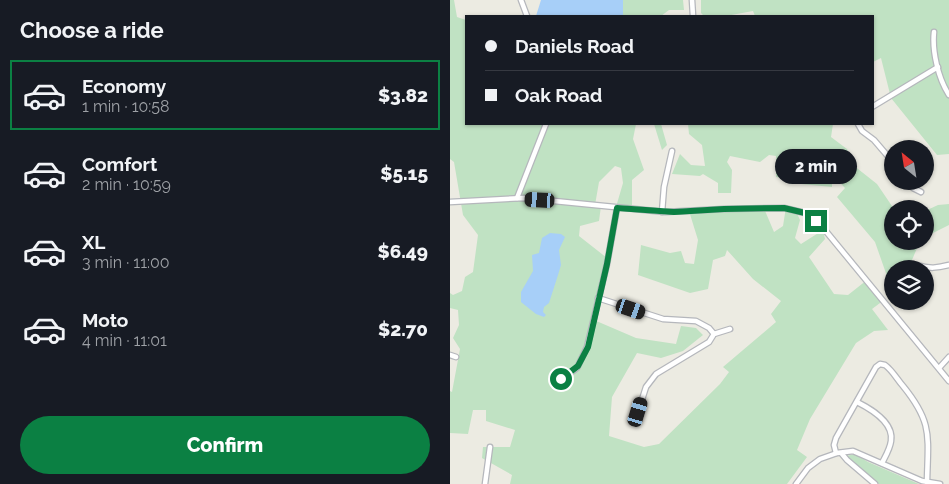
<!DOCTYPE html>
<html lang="en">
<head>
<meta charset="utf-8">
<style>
	:root { --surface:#171b24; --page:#242831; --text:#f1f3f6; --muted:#9ea1a6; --line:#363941; --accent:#0b8043 }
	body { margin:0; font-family:Raleway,sans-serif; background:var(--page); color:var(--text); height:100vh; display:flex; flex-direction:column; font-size:19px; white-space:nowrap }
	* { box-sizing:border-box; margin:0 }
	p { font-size:16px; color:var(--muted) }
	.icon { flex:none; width:28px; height:28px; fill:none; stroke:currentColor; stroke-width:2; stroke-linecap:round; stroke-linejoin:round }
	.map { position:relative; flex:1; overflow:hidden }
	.details { display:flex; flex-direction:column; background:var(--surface); width:450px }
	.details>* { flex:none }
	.banner { position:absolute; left:15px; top:15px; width:409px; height:110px; border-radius:0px; box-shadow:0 1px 4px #0004; display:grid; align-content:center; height:110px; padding:0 20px; background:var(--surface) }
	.needle { width:32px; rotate:330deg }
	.buttons { position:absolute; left:434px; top:140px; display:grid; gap:10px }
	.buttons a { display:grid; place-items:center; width:50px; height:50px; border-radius:50%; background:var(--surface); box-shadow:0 1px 4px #0004; font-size:25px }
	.end { position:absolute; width:22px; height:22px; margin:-11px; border:6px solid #0b8043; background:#fff; box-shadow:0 0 0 2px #fff }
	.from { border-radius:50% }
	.bubble { position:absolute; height:35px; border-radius:18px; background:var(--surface); box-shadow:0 1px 4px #0004; font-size:16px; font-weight:800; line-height:35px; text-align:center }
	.car { position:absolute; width:15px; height:30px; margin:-15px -8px; border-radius:6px; box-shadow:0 0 4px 1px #0007; background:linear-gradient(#222 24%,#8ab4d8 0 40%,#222 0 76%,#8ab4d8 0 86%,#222 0) }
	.banner b { display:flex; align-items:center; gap:18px; height:48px; font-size:19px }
	.banner b+b { border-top:1px solid var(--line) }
	.banner i { width:12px; height:12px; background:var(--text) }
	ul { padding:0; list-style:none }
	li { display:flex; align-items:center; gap:15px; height:70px; margin:0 10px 8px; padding:0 10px; border:2px solid transparent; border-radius:0px }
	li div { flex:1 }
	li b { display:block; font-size:19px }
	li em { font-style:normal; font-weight:800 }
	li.on { border-color:var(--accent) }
	li>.icon { width:45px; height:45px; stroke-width:1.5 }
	h2 { padding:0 20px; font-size:22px; line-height:60px }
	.action { display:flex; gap:10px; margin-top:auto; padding:10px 20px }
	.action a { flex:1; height:58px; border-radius:30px; background:var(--accent); color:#fff; font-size:20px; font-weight:800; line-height:58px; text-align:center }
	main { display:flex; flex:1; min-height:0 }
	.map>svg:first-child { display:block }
	.green { fill:#c0e2c3 }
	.water { fill:#a7cff8 }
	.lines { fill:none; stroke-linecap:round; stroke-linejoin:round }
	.minor-casing { stroke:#b5b7bc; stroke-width:7 }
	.minor { stroke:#fff; stroke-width:4.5 }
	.route { stroke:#0b8043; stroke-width:6 }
</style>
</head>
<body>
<main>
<section class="details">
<h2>Choose a ride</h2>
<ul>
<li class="on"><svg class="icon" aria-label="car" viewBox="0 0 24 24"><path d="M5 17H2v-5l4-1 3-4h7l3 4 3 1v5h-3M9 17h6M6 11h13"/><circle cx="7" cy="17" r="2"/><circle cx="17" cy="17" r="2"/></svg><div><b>Economy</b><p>1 min · 10:58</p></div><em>$3.82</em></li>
<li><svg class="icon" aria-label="car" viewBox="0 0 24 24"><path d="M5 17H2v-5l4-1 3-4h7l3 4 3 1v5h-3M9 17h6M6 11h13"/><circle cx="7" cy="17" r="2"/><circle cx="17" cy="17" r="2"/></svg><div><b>Comfort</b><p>2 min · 10:59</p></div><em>$5.15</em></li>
<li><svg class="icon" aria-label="car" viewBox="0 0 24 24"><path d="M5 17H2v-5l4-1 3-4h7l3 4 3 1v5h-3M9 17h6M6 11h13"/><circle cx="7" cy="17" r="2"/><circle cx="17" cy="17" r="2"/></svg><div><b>XL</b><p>3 min · 11:00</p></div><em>$6.49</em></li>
<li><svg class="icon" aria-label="car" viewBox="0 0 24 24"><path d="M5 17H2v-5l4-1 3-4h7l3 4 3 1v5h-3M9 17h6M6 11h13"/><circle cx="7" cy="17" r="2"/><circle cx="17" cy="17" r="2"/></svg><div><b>Moto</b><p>4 min · 11:01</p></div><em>$2.70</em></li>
</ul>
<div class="action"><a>Confirm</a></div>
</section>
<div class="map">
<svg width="499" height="484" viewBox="0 0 499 484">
	<rect width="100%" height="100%" fill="#ecebe2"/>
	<g class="green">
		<path d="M 0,0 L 4,0 L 7,17 L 16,20 L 16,124 L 186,124 L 183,139 L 194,170 L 182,180 L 182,209 L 166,207 L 173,183 L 171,168 L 165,166 L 149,182 L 145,205 L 151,206 L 149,221 L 130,226 L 129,236 L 157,258 L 144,320 L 186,338 L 226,344 L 231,326 L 246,328 L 253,335 L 233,351 L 211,358 L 187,353 L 162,397 L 159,436 L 194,447 L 209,444 L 270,384 L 279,372 L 273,367 L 326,322 L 321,314 L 331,301 L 303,279 L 277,250 L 275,256 L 263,260 L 258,289 L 240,293 L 188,275 L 191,245 L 220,253 L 231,251 L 235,263 L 244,264 L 248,240 L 239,211 L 277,210 L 295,205 L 313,206 L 324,232 L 333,226 L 336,207 L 344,207 L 350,220 L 345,238 L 351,244 L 373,230 L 375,239 L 359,257 L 384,294 L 398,295 L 417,280 L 434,300 L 422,309 L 438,330 L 424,331 L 406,343 L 360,419 L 347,450 L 357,457 L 337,484 L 60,484 L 62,475 L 32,458 L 33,447 L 60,447 L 65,430 L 36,421 L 36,410 L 23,410 L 18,434 L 0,433 L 0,391 L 2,392 L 10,349 L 3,338 L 9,325 L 8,310 L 0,308 L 0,293 L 3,295 L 12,291 L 15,277 L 23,272 L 28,235 L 13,215 L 4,162 L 0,159 Z"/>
		<path d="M 173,0 L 233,0 L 234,10 L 219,10 L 211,16 L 173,16 Z"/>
		<path d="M 251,0 L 499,0 L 499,154 L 487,155 L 441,98 L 431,58 L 423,62 L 422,16 L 305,16 L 303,11 L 276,16 L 254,16 L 251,13 Z"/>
		<path d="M 204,124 L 211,124 L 217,145 L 212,150 Z"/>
		<path d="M 238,124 L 383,124 L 381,137 L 397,149 L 403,165 L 427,184 L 444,209 L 442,209 L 442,241 L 470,241 L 462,260 L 461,269 L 442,269 L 442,283 L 438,279 L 425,242 L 387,197 L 395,188 L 374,166 L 365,164 L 360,167 L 382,181 L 382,187 L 341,183 L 342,176 L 339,171 L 333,178 L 326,177 L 326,156 L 319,155 L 310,162 L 280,156 L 277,162 L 282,170 L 281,193 L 268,193 L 268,183 L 253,174 L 250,176 L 222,174 L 230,154 L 241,165 L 255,166 L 252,145 L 239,134 Z"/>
		<path d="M 499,204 L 499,225 L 475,237 L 475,211 L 488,205 Z"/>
		<path d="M 405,454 L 418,462 L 469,484 L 429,484 L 396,456 Z"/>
	</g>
	<g class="water">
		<path d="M 91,0 L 173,0 L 173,16 L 86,16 Z"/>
		<path d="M 100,233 L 111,234 L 115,237 L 109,250 L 111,265 L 108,275 L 99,303 L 94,307 L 93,312 L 96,315 L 94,317 L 86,314 L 71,302 L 71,292 L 83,271 L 82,255 L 89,253 L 92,238 Z"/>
	</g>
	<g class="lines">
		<defs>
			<g id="minor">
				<path d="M 71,0 L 77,16"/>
				<path d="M 242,0 L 243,16"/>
				<path d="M 484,32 C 482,51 488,78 499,95"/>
				<path d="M 422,107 L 488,67"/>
				<path d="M 408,124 L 412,131 L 424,140 L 442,161"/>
				<path d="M 458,181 L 463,188 L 471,192"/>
				<path d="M 67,198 L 96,124"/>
				<path d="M 0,202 L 74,198 L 215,212 L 274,209 L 334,208 L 355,213 L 370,224 L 499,381"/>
				<path d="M 212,212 L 214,187 L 222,151"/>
				<path d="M 467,265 C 479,269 488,268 499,265"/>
				<path d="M 148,298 L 213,319 L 246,321 L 259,328 L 264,334"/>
				<path d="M 0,355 L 6,357"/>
				<path d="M 489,368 L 499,357"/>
				<path d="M 103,383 L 115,377 L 127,368 L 137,347 L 157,264 L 167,208"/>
				<path d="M 407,402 C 421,409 444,422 441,441 C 440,449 435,457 432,463"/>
				<path d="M 188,412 L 196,387 L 206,374 L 259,342 L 264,334 L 280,329"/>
				<path d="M 386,453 L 384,445 L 386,438 L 426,367 L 430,364 L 435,365 C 442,370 447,379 453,386 C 483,423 478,436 477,482"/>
				<path d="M 392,454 L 397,460 L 425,484"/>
				<path d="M 35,484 L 40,447"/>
				<path d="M 346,484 L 358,468 L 370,459 L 387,453 L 403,451 L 472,481 L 490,484"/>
			</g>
		</defs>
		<use href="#minor" class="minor-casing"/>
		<use href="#minor" class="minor"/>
	</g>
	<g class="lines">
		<path class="route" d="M 111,379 L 128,366 L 138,347 L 157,264 L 167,208 L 224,212 L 274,209 L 334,208 L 355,213 L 366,221"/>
	</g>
</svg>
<div class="buttons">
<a><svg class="needle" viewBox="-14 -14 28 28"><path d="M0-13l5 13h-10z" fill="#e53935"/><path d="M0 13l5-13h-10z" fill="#9ea1a6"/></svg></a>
<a><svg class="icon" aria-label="locate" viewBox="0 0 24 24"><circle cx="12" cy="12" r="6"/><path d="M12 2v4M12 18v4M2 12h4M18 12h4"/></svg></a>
<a><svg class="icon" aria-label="layers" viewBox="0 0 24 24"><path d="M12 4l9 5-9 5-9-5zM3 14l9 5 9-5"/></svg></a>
</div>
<i class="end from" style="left:111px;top:379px"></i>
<i class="end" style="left:366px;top:221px"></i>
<div class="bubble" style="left:325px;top:149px;width:82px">2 min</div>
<i class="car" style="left:90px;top:200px;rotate:273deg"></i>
<i class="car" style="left:181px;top:309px;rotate:109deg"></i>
<i class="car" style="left:188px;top:412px;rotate:17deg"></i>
<div class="banner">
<b><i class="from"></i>Daniels Road</b>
<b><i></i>Oak Road</b>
</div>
</div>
</main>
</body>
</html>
